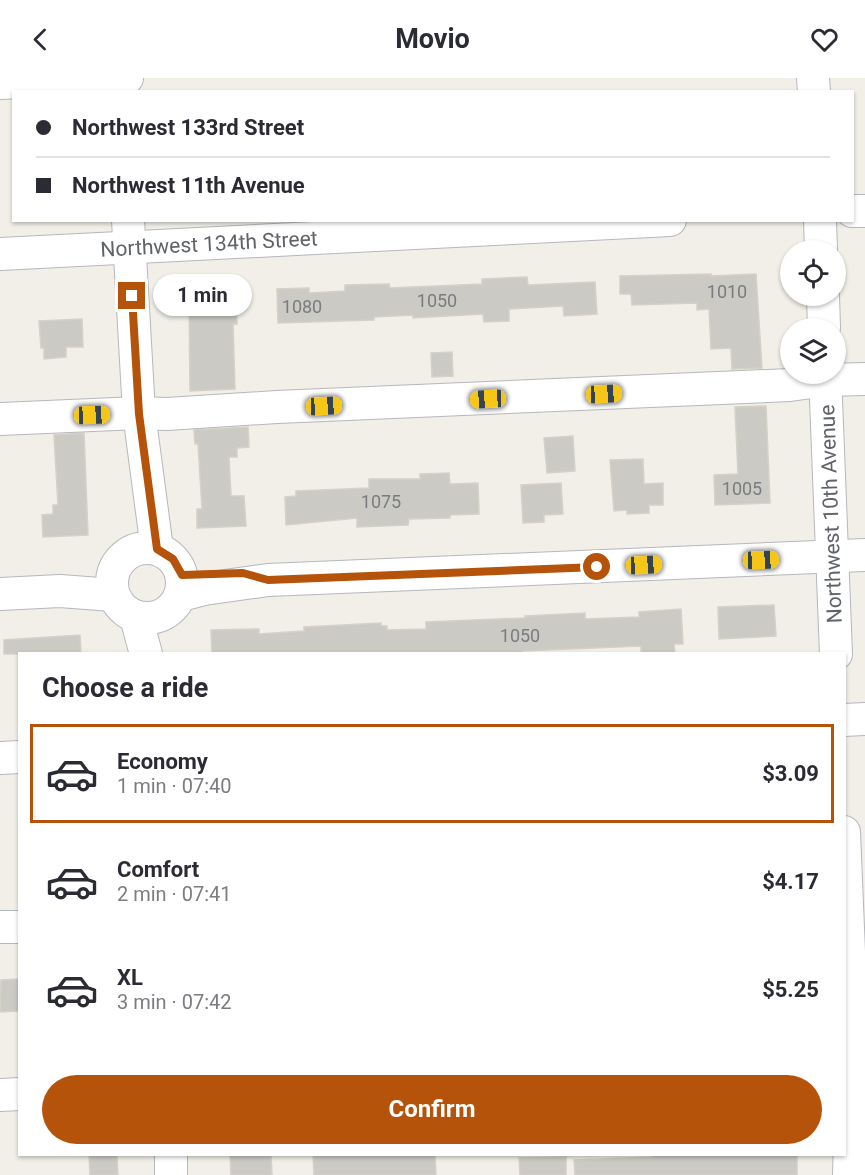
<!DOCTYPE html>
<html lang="en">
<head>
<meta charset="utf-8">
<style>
	:root { --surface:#fff; --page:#f7f7f7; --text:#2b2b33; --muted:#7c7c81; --line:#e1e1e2; --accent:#b45309 }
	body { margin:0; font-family:Roboto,sans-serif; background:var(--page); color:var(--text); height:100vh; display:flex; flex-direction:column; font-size:22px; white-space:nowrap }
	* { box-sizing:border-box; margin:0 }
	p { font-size:20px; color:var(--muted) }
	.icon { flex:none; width:33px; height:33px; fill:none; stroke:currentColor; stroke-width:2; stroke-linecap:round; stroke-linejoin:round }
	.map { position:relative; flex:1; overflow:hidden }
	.drawer { position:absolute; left:18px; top:574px; width:828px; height:504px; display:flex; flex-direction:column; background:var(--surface); border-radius:0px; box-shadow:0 2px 4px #0004 }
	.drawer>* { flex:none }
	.guide { position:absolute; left:12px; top:12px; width:842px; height:132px; border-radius:0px; box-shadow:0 2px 4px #0004; display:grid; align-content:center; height:132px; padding:0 24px; background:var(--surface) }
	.controls { position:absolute; left:780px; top:162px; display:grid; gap:12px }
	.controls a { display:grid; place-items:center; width:66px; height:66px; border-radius:50%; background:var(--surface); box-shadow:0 2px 4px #0004; font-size:30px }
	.end { position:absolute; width:27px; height:27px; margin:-14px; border:8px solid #b45309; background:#fff; box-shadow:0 0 0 3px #fff }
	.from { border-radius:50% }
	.bubble { position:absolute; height:42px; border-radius:21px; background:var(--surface); box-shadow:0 2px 4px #0004; font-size:20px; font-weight:700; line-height:42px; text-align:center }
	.car { position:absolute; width:18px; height:36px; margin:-18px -9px; border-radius:8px; box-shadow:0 0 4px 2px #0007; background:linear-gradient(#f5c518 24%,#345 0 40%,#f5c518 0 76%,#345 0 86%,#f5c518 0) }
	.guide b { display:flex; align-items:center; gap:21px; height:57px; font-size:22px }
	.guide b+b { border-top:2px solid var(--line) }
	.guide i { width:15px; height:15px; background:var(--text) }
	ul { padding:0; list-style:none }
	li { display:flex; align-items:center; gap:18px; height:99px; margin:0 12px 9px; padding:0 12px; border:3px solid transparent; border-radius:0px }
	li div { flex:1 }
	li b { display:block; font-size:22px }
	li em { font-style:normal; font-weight:700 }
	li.on { border-color:var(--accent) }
	li>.icon { width:54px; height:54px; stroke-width:1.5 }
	h2 { padding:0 24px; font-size:27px; line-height:72px }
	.action { display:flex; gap:12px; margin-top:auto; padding:12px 24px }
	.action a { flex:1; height:69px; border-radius:36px; background:var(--accent); color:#fff; font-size:24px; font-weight:700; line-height:69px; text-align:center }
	header { display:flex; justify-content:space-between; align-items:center; height:78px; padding:0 24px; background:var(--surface); font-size:27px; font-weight:700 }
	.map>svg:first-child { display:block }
	.building { fill:#cccac5; stroke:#d6d1c6; stroke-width:1.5 }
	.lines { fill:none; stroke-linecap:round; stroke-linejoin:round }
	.minor-casing { stroke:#b5b8bc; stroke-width:34 }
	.minor { stroke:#fff; stroke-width:32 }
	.route { stroke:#b45309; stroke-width:8 }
	.labels { text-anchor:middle; stroke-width:5; stroke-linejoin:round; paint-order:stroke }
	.number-label { font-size:18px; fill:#7a7d7f }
	.street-label { font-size:21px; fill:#5f6368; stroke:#fff }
</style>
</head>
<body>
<header><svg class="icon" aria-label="back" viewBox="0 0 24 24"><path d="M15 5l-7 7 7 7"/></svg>Movio<svg class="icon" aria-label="heart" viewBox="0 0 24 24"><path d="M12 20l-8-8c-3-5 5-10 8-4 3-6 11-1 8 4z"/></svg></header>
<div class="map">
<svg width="865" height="1097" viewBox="0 0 865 1097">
	<rect width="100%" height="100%" fill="#f1efe8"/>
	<g class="building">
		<path d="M 711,196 L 711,198 L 756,196 L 762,290 L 732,291 L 731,270 L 711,271 L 709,231 L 697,232 L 697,225 L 632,227 L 631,216 L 620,216 L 620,198 Z"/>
		<path d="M 527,199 L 528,207 L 595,204 L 597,236 L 564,238 L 563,228 L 509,231 L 509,243 L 484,244 L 483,236 L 413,240 L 413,237 L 374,239 L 374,242 L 278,245 L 277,211 L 309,210 L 309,215 L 345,213 L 345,207 L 389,206 L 390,210 L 482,206 L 482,201 Z"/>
		<path d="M 203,213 L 221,213 L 221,219 L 236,218 L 237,246 L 233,246 L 235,311 L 190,313 L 189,219 L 203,219 Z"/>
		<path d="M 82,241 L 83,269 L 66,269 L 66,279 L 44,281 L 44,270 L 41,270 L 39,243 Z"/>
		<path d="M 452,274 L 453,298 L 432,299 L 431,275 Z"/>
		<path d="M 766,328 L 770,425 L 715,427 L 714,397 L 738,396 L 735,329 Z"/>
		<path d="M 248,349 L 249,369 L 237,370 L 237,379 L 229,379 L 231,418 L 244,418 L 246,448 L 197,450 L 197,431 L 202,431 L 198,366 L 195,366 L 194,352 Z"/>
		<path d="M 84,355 L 88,457 L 43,459 L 42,437 L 53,436 L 53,427 L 58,427 L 54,357 Z"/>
		<path d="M 573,358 L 575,393 L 547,395 L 544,360 Z"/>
		<path d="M 643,381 L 644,406 L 663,405 L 663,427 L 649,427 L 649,435 L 627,436 L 627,432 L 614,433 L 610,382 Z"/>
		<path d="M 449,395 L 450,406 L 478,405 L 479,436 L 450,437 L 450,440 L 409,441 L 408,447 L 357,449 L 357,440 L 286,447 L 285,419 L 296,418 L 296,413 L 369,410 L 369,401 L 420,401 L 420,396 Z"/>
		<path d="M 561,405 L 563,436 L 544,437 L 544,444 L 523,445 L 521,407 Z"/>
		<path d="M 774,527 L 776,558 L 719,561 L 718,529 Z"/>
		<path d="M 681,531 L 683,566 L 674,566 L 675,576 L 641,576 L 641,568 L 522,573 L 522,576 L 212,576 L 211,552 L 259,551 L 259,556 L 304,553 L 304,549 L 323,548 L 381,545 L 381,548 L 387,548 L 387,552 L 426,551 L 426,544 L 525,540 L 525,538 L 585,535 L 585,541 L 639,539 L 639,534 Z"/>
		<path d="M 80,557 L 81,576 L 4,576 L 4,562 Z"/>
		<path d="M 20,901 L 20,933 L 0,934 L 1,902 Z"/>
		<path d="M 89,1077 L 117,1077 L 118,1097 L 90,1097 Z"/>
		<path d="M 230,1077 L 271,1077 L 272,1097 L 231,1097 Z"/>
		<path d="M 313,1077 L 435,1077 L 436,1097 L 314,1097 Z"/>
		<path d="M 652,1077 L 797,1077 L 797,1097 L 575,1097 L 574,1082 L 652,1079 Z"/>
		<path d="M 566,1079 L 566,1097 L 520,1097 L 519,1080 Z"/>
	</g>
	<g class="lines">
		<defs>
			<g id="minor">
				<path d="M 813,0 L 814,14"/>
				<path d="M 0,5 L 127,0"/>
				<path d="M 852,133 L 865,133"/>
				<path d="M 128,142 L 139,335 L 157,471"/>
				<path d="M 820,142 L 821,172"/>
				<path d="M 0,176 L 670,142"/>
				<path d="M 823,218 L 824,250"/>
				<path d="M 825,296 L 836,576"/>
				<path d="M 0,341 L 139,335 L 167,336 L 277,329 L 790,307 L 826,302 L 865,301"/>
				<circle cx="147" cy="505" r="35"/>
				<path d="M 0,516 L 60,513 L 113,517"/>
				<path d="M 181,517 L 204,511 L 268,502 L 865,477"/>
				<path d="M 136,539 L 146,576"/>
				<path d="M 844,642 L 865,641"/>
				<path d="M 0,680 L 20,679"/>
				<path d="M 844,754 L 856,1042 L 865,1065"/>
				<path d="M 0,849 L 20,849"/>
				<path d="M 0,1017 L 20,1016"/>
				<path d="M 171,1077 L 171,1097"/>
				<path d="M 849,1097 L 850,1064 L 856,1042"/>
			</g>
		</defs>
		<use href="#minor" class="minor-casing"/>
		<use href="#minor" class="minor"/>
	</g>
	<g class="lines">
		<path class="route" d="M 132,218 L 139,336 L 157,471 L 173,481 L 182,497 L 243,495 L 268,502 L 597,489"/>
	</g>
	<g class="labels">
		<g class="number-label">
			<text x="727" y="220">1010</text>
			<text x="437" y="229">1050</text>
			<text x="302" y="235">1080</text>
			<text x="742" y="417">1005</text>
			<text x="381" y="430">1075</text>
			<text x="520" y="564">1050</text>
		</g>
		<g class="street-label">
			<text transform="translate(209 166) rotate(-3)" y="7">Northwest 134th Street</text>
			<text transform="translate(831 436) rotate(-92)" y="7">Northwest 10th Avenue</text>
		</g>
	</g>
</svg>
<div class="controls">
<a><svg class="icon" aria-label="locate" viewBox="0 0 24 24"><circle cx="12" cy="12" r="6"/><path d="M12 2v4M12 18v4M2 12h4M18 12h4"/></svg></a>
<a><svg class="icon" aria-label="layers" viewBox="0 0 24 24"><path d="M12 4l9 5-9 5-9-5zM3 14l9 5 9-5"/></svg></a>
</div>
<i class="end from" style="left:597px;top:489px"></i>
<i class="end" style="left:132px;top:218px"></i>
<div class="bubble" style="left:153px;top:196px;width:99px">1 min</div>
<i class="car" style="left:604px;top:316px;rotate:87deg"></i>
<i class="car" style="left:488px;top:321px;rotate:267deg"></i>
<i class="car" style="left:324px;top:328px;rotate:87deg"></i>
<i class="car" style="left:92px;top:337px;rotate:88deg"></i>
<i class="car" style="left:761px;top:482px;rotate:88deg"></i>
<i class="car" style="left:644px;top:487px;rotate:87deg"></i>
<div class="guide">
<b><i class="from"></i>Northwest 133rd Street</b>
<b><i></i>Northwest 11th Avenue</b>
</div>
<section class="drawer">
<h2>Choose a ride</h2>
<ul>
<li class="on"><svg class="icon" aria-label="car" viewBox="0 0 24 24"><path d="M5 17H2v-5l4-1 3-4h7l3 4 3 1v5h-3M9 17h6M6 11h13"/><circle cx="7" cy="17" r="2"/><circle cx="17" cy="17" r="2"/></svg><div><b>Economy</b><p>1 min · 07:40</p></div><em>$3.09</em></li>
<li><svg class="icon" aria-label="car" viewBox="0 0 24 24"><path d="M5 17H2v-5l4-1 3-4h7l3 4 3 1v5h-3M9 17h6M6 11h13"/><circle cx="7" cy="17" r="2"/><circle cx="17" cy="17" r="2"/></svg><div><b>Comfort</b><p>2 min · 07:41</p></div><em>$4.17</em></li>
<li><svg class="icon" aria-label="car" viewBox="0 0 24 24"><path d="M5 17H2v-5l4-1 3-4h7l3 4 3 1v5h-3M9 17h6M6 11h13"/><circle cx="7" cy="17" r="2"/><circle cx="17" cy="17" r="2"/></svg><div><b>XL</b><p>3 min · 07:42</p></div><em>$5.25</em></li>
</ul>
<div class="action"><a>Confirm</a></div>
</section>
</div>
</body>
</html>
